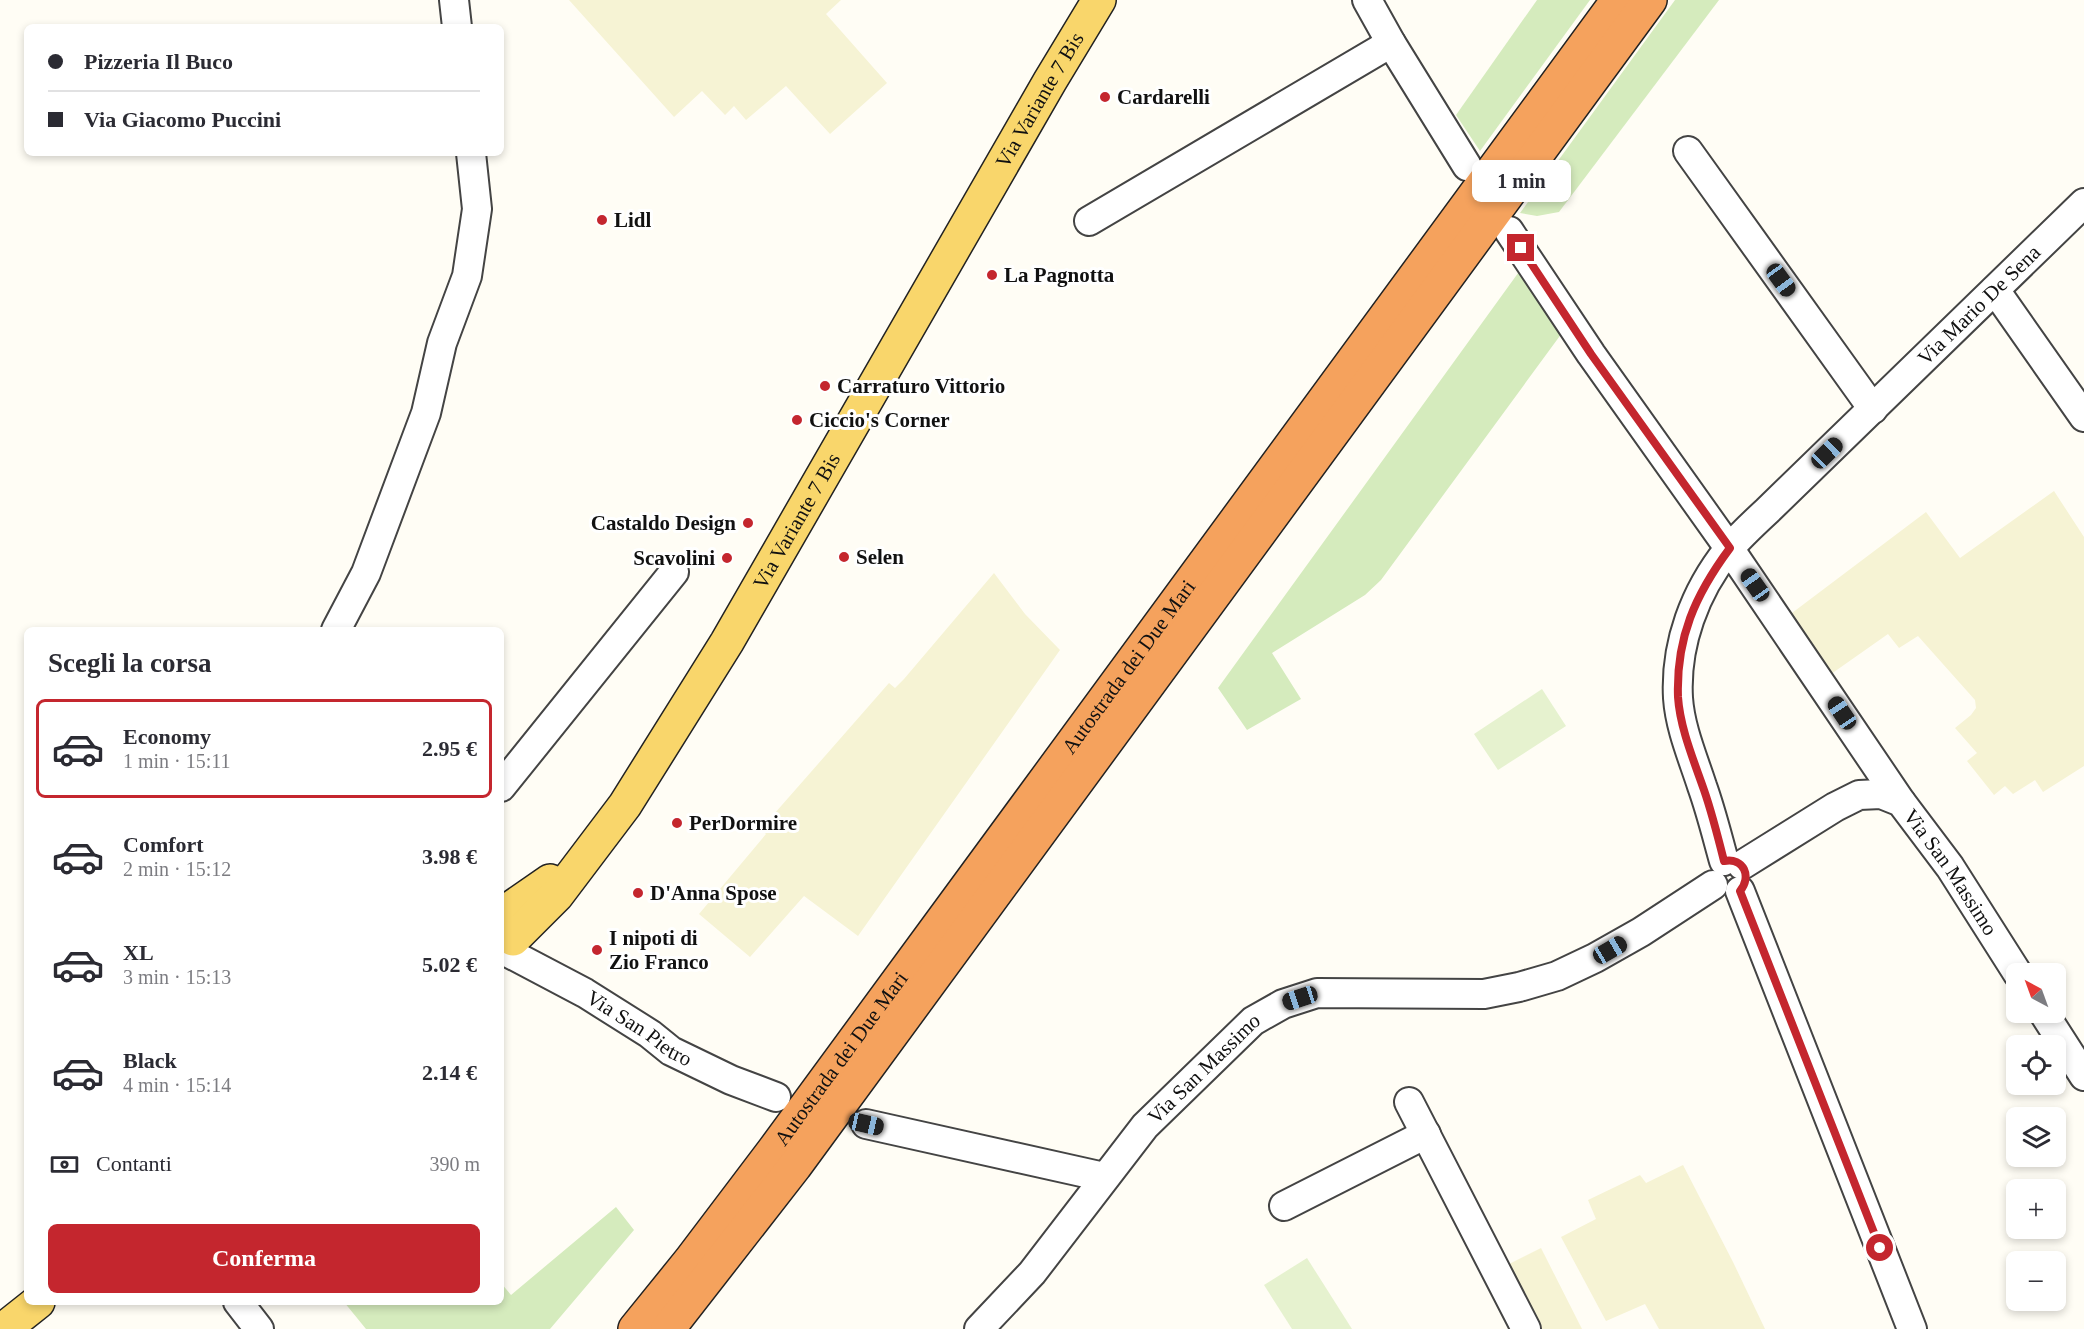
<!DOCTYPE html>
<html lang="it">
<head>
<meta charset="utf-8">
<style>
	:root { --surface:#fff; --page:#f7f7f7; --text:#2b2b33; --muted:#7c7c81; --line:#e1e1e2; --accent:#c4262e }
	body { margin:0; font-family:"Times New Roman",serif; background:var(--page); color:var(--text); height:100vh; display:flex; flex-direction:column; font-size:22px; white-space:nowrap }
	* { box-sizing:border-box; margin:0 }
	p { font-size:20px; color:var(--muted) }
	.icon { flex:none; width:33px; height:33px; fill:none; stroke:currentColor; stroke-width:2; stroke-linecap:round; stroke-linejoin:round }
	.map { position:relative; flex:1; overflow:hidden }
	.panel { position:absolute; left:24px; top:627px; width:480px; height:678px; display:flex; flex-direction:column; background:var(--surface); border-radius:9px; box-shadow:0 3px 9px #0003 }
	.panel>* { flex:none }
	.guide { position:absolute; left:24px; top:24px; width:480px; height:132px; border-radius:9px; box-shadow:0 3px 9px #0003; display:grid; align-content:center; height:132px; padding:0 24px; background:var(--surface) }
	.needle { width:39px; rotate:319deg }
	.controls { position:absolute; left:2006px; top:963px; display:grid; gap:12px }
	.controls a { display:grid; place-items:center; width:60px; height:60px; border-radius:9px; background:var(--surface); box-shadow:0 3px 9px #0003; font-size:30px }
	.end { position:absolute; width:27px; height:27px; margin:-14px; border:8px solid #c4262e; background:#fff; box-shadow:0 0 0 3px #fff }
	.from { border-radius:50% }
	.bubble { position:absolute; height:42px; border-radius:9px; background:var(--surface); box-shadow:0 3px 9px #0003; font-size:20px; font-weight:700; line-height:42px; text-align:center }
	.car { position:absolute; width:18px; height:36px; margin:-18px -9px; border-radius:8px; box-shadow:0 0 4px 2px #0007; background:linear-gradient(#222 24%,#8ab4d8 0 40%,#222 0 76%,#8ab4d8 0 86%,#222 0) }
	.guide b { display:flex; align-items:center; gap:21px; height:57px; font-size:22px }
	.guide b+b { border-top:2px solid var(--line) }
	.guide i { width:15px; height:15px; background:var(--text) }
	ul { padding:0; list-style:none }
	li { display:flex; align-items:center; gap:18px; height:99px; margin:0 12px 9px; padding:0 12px; border:3px solid transparent; border-radius:9px }
	li div { flex:1 }
	li b { display:block; font-size:22px }
	li em { font-style:normal; font-weight:700 }
	li.on { border-color:var(--accent) }
	li>.icon { width:54px; height:54px; stroke-width:1.5 }
	h2 { padding:0 24px; font-size:27px; line-height:72px }
	.pay { display:flex; align-items:center; gap:15px; height:66px; padding:0 24px; font-size:22px }
	.pay p { margin-inline-start:auto }
	.button { display:flex; gap:12px; margin-top:auto; padding:12px 24px }
	.button a { flex:1; height:69px; border-radius:9px; background:var(--accent); color:#fff; font-size:24px; font-weight:700; line-height:69px; text-align:center }
	.map>svg:first-child { display:block }
	.farmland { fill:#f6f3d4 }
	.green { fill:#d5ebbd }
	.pitch { fill:#e6f2cf }
	.lines { fill:none; stroke-linecap:round; stroke-linejoin:round }
	.minor-casing { stroke:#444; stroke-width:32 }
	.major-casing { stroke:#222; stroke-width:36 }
	.highway-casing { stroke:#222; stroke-width:36 }
	.minor { stroke:#fff; stroke-width:28 }
	.major { stroke:#f9d66b; stroke-width:33 }
	.highway { stroke:#f5a25d; stroke-width:33 }
	.route { stroke:#c4262e; stroke-width:8 }
	.poi-dot { fill:#c4262e; stroke:#fff; stroke-width:2 }
	.labels { text-anchor:middle; stroke-width:6; stroke-linejoin:round; paint-order:stroke }
	.poi-label { font-size:21px; font-weight:bold; fill:#111; stroke:#fff; text-anchor:start }
	.street-label { font-size:21px; fill:#111; stroke:#fff }
</style>
</head>
<body>
<div class="map">
<svg width="2084" height="1329" viewBox="0 0 2084 1329">
	<rect width="100%" height="100%" fill="#fffdf5"/>
	<g class="farmland">
		<path d="M 569,0 L 841,0 L 826,14 L 887,83 L 830,134 L 786,86 L 746,120 L 734,106 L 725,115 L 702,91 L 674,117 Z"/>
		<path d="M 2054,491 L 2084,537 L 2084,766 L 2043,792 L 2035,780 L 2013,794 L 2005,786 L 1994,795 L 1967,761 L 1977,753 L 1955,728 L 1971,715 L 1976,708 L 1975,700 L 1918,636 L 1899,648 L 1888,634 L 1824,679 L 1784,619 L 1926,512 L 1960,558 Z"/>
		<path d="M 994,573 L 1025,614 L 1060,650 L 858,936 L 804,896 L 750,957 L 699,914 L 766,834 L 761,829 L 889,683 L 895,688 L 904,679 Z"/>
		<path d="M 1683,1165 L 1733,1262 L 1765,1329 L 1659,1329 L 1645,1304 L 1606,1321 L 1561,1237 L 1596,1219 L 1588,1200 L 1640,1175 L 1646,1183 Z"/>
		<path d="M 1541,1248 L 1582,1329 L 1539,1329 L 1507,1265 Z"/>
	</g>
	<g class="green">
		<path d="M 1537,0 L 1590,0 L 1480,151 L 1456,115 Z"/>
		<path d="M 1675,0 L 1719,0 L 1559,212 L 1537,216 L 1520,213 Z"/>
		<path d="M 1521,269 L 1562,333 L 1381,580 L 1365,595 L 1272,653 L 1301,699 L 1247,730 L 1218,688 Z"/>
		<path d="M 616,1207 L 634,1230 L 550,1329 L 366,1329 L 344,1302 L 501,1302 L 501,1283 L 511,1295 Z"/>
	</g>
	<g class="pitch">
		<path d="M 1542,689 L 1566,726 L 1498,770 L 1474,734 Z"/>
		<path d="M 1307,1258 L 1352,1329 L 1292,1329 L 1264,1285 Z"/>
	</g>
	<g class="lines">
		<defs>
			<g id="minor">
				<path d="M 454,0 L 457,27"/>
				<path d="M 1367,0 L 1391,43 L 1467,166"/>
				<path d="M 1688,151 L 1873,409"/>
				<path d="M 1089,221 L 1391,43"/>
				<path d="M 1509,231 L 1591,354 L 1729,548 L 1901,802"/>
				<path d="M 1995,290 L 2084,417"/>
				<path d="M 336,630 L 366,573 L 426,413 L 442,343 L 467,276 L 477,209 L 471,153"/>
				<path d="M 501,787 L 674,572"/>
				<path id="s1" d="M 1724,861 C 1717,836 1711,811 1702,786 C 1693,758 1680,728 1678,698 C 1675,644 1695,591 1728,550 C 1740,536 1754,523 1767,511 L 2084,203"/>
				<path id="s2" d="M 1742,865 L 1835,807 L 1859,795 L 1881,794 L 1901,802 L 1950,867 L 2018,974"/>
				<path d="M 1740,891 L 1912,1329"/>
				<path id="s3" d="M 507,952 L 585,993 L 650,1034 L 671,1051 L 731,1080 L 776,1097"/>
				<path d="M 2043,1012 L 2084,1076"/>
				<path d="M 1409,1102 L 1526,1329"/>
				<path d="M 866,1124 L 1104,1177"/>
				<path d="M 1284,1206 L 1426,1134"/>
				<path d="M 238,1302 L 259,1329"/>
				<path id="s4" d="M 979,1329 L 1032,1273 L 1145,1126 L 1253,1021 L 1283,1004 L 1317,993 L 1484,994 L 1519,987 L 1557,976 L 1595,958 L 1641,932 L 1713,885"/>
			</g>
			<g id="major">
				<path d="M 501,915 L 550,881"/>
				<path id="s5" d="M 513,939 L 557,895 L 625,805 L 727,642 L 1050,81 L 1099,0"/>
				<path d="M 4,1329 L 38,1302"/>
			</g>
			<g id="highway">
				<path id="s6" d="M 635,1329 L 690,1261 L 774,1150 L 1618,0"/>
				<path d="M 668,1329 L 795,1166 L 1650,0"/>
			</g>
		</defs>
		<use href="#minor" class="minor-casing"/>
		<use href="#major" class="major-casing"/>
		<use href="#highway" class="highway-casing"/>
		<use href="#minor" class="minor"/>
		<use href="#major" class="major"/>
		<use href="#highway" class="highway"/>
	</g>
	<g class="lines">
		<path class="route" d="M 1521,248 L 1591,354 L 1730,548 C 1695,595 1676,638 1678,697 C 1680,728 1694,761 1704,790 C 1712,813 1718,837 1724,861 C 1744,857 1752,877 1740,891 L 1880,1248"/>
	</g>
	<g class="poi-dot">
		<circle cx="1105" cy="97" r="6"/>
		<circle cx="602" cy="220" r="6"/>
		<circle cx="992" cy="275" r="6"/>
		<circle cx="825" cy="386" r="6"/>
		<circle cx="797" cy="420" r="6"/>
		<circle cx="748" cy="523" r="6"/>
		<circle cx="844" cy="557" r="6"/>
		<circle cx="727" cy="558" r="6"/>
		<circle cx="677" cy="823" r="6"/>
		<circle cx="638" cy="893" r="6"/>
		<circle cx="597" cy="950" r="6"/>
	</g>
	<g class="labels">
		<g class="poi-label">
			<text x="1117" y="104">Cardarelli</text>
			<text x="614" y="227">Lidl</text>
			<text x="1004" y="282">La Pagnotta</text>
			<text x="837" y="393">Carraturo Vittorio</text>
			<text x="809" y="427">Ciccio's Corner</text>
			<text x="736" y="530" text-anchor="end">Castaldo Design</text>
			<text x="856" y="564">Selen</text>
			<text x="715" y="565" text-anchor="end">Scavolini</text>
			<text x="689" y="830">PerDormire</text>
			<text x="650" y="900">D'Anna Spose</text>
			<text x="609" y="945">I nipoti di<tspan x="609" dy="24">Zio Franco</tspan></text>
		</g>
		<g class="street-label">
			<text dy="7" stroke="none"><textPath href="#s5" startOffset="993">Via Variante 7 Bis</textPath></text>
			<text dy="7" stroke="none"><textPath href="#s1" startOffset="680">Via Mario De Sena</textPath></text>
			<text dy="7" stroke="none"><textPath href="#s5" startOffset="507">Via Variante 7 Bis</textPath></text>
			<text dy="7" stroke="none"><textPath href="#s6" startOffset="826">Autostrada dei Due Mari</textPath></text>
			<text dy="7" stroke="none"><textPath href="#s2" startOffset="266">Via San Massimo</textPath></text>
			<text dy="7" stroke="none"><textPath href="#s3" startOffset="153">Via San Pietro</textPath></text>
			<text dy="7" stroke="none"><textPath href="#s6" startOffset="340">Autostrada dei Due Mari</textPath></text>
			<text dy="7" stroke="none"><textPath href="#s4" startOffset="345">Via San Massimo</textPath></text>
		</g>
	</g>
</svg>
<div class="controls">
<a><svg class="needle" viewBox="-14 -14 28 28"><path d="M0-13l5 13h-10z" fill="#e53935"/><path d="M0 13l5-13h-10z" fill="#7c7c81"/></svg></a>
<a><svg class="icon" aria-label="locate" viewBox="0 0 24 24"><circle cx="12" cy="12" r="6"/><path d="M12 2v4M12 18v4M2 12h4M18 12h4"/></svg></a>
<a><svg class="icon" aria-label="layers" viewBox="0 0 24 24"><path d="M12 4l9 5-9 5-9-5zM3 14l9 5 9-5"/></svg></a>
<a>+</a>
<a>−</a>
</div>
<i class="end from" style="left:1880px;top:1248px"></i>
<i class="end" style="left:1521px;top:248px"></i>
<div class="bubble" style="left:1472px;top:160px;width:99px">1 min</div>
<i class="car" style="left:1781px;top:280px;rotate:144deg"></i>
<i class="car" style="left:1827px;top:453px;rotate:46deg"></i>
<i class="car" style="left:1755px;top:585px;rotate:325deg"></i>
<i class="car" style="left:1842px;top:713px;rotate:326deg"></i>
<i class="car" style="left:1610px;top:950px;rotate:60deg"></i>
<i class="car" style="left:1300px;top:998px;rotate:252deg"></i>
<i class="car" style="left:866px;top:1124px;rotate:103deg"></i>
<div class="guide">
<b><i class="from"></i>Pizzeria Il Buco</b>
<b><i></i>Via Giacomo Puccini</b>
</div>
<section class="panel">
<h2>Scegli la corsa</h2>
<ul>
<li class="on"><svg class="icon" aria-label="car" viewBox="0 0 24 24"><path d="M5 17H2v-5l4-1 3-4h7l3 4 3 1v5h-3M9 17h6M6 11h13"/><circle cx="7" cy="17" r="2"/><circle cx="17" cy="17" r="2"/></svg><div><b>Economy</b><p>1 min · 15:11</p></div><em>2.95 €</em></li>
<li><svg class="icon" aria-label="car" viewBox="0 0 24 24"><path d="M5 17H2v-5l4-1 3-4h7l3 4 3 1v5h-3M9 17h6M6 11h13"/><circle cx="7" cy="17" r="2"/><circle cx="17" cy="17" r="2"/></svg><div><b>Comfort</b><p>2 min · 15:12</p></div><em>3.98 €</em></li>
<li><svg class="icon" aria-label="car" viewBox="0 0 24 24"><path d="M5 17H2v-5l4-1 3-4h7l3 4 3 1v5h-3M9 17h6M6 11h13"/><circle cx="7" cy="17" r="2"/><circle cx="17" cy="17" r="2"/></svg><div><b>XL</b><p>3 min · 15:13</p></div><em>5.02 €</em></li>
<li><svg class="icon" aria-label="car" viewBox="0 0 24 24"><path d="M5 17H2v-5l4-1 3-4h7l3 4 3 1v5h-3M9 17h6M6 11h13"/><circle cx="7" cy="17" r="2"/><circle cx="17" cy="17" r="2"/></svg><div><b>Black</b><p>4 min · 15:14</p></div><em>2.14 €</em></li>
</ul>
<div class="pay"><svg class="icon" aria-label="cash" viewBox="0 0 24 24"><path d="M3 7h18v10H3z"/><circle cx="12" cy="12" r="2"/></svg>Contanti<p>390 m</p></div>
<div class="button"><a>Conferma</a></div>
</section>
</div>
</body>
</html>
